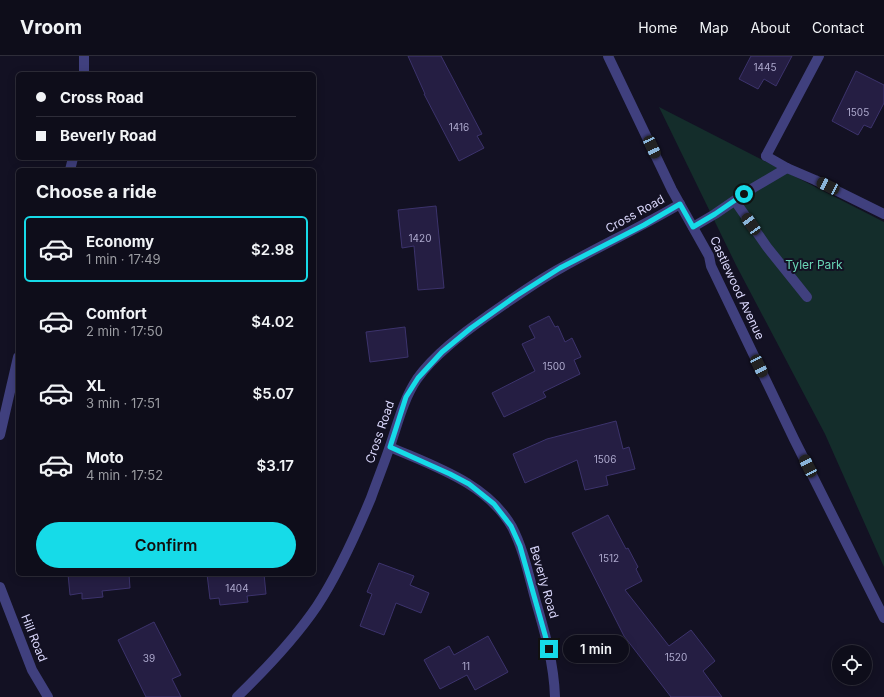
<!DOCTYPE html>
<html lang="en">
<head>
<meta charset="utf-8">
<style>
	:root { --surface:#0e0d1a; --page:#171623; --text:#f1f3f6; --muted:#9b9ca2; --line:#2e2d39; --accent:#16dbe8 }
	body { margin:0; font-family:Inter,sans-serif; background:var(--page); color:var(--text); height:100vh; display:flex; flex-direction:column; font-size:15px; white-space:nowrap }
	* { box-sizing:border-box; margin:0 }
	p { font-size:13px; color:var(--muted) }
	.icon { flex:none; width:22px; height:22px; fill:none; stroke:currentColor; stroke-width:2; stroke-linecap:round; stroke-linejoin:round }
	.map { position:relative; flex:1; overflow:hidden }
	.side { position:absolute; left:16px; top:112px; width:300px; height:408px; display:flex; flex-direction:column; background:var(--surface); border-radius:6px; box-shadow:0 2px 10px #0003,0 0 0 1px var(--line) }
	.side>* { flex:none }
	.hud { position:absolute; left:16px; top:16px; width:300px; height:88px; border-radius:6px; box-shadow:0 2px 10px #0003,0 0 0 1px var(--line); display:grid; align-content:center; height:88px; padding:0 20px; background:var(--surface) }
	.buttons { position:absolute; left:832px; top:589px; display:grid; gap:8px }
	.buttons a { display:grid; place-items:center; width:40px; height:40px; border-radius:50%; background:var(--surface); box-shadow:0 2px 10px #0003,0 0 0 1px var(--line); font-size:20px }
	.end { position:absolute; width:18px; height:18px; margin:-9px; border:5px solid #16dbe8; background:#111; box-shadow:0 0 0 2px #111 }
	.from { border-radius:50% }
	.bubble { position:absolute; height:28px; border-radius:14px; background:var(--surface); box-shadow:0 2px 10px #0003,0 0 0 1px var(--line); font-size:13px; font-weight:600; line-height:28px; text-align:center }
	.car { position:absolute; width:12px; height:24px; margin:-12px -6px; border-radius:5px; box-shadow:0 0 3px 1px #0007; background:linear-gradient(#222 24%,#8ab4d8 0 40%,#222 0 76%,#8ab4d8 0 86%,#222 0) }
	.hud b { display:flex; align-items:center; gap:14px; height:38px; font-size:15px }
	.hud b+b { border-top:1px solid var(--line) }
	.hud i { width:10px; height:10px; background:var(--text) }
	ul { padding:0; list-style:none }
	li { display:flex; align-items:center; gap:12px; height:66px; margin:0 8px 6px; padding:0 12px; border:2px solid transparent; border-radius:6px }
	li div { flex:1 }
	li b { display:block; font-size:15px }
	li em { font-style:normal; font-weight:600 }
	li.current { border-color:var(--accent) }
	li>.icon { width:36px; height:36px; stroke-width:1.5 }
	h2 { padding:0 20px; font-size:18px; line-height:48px }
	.action { display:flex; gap:8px; margin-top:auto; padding:8px 20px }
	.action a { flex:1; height:46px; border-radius:24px; background:var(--accent); color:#111; font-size:16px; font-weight:600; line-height:46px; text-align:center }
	header { display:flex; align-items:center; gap:24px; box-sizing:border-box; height:56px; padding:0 20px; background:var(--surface); border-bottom:1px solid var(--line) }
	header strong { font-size:19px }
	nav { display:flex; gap:22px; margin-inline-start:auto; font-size:14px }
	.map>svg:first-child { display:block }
	.green { fill:#142d2b }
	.building { fill:#251e43; stroke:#3c336c }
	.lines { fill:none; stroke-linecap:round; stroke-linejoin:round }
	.service { stroke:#40407e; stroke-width:10 }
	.minor { stroke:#40407e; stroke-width:10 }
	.tertiary { stroke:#40407e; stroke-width:10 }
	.route { stroke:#16dbe8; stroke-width:5 }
	.labels { text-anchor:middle; stroke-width:4; stroke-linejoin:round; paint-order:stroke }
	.number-label { font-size:10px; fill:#ada9cd }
	.street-label { font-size:12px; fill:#dad7fb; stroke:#131123 }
	.park-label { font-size:12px; fill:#69d5b6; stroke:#131123 }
</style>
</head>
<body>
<header>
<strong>Vroom</strong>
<nav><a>Home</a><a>Map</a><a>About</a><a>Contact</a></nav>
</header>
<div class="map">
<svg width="884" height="641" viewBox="0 0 884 641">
	<rect width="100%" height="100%" fill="#131123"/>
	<path class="green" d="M 659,51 L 884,166 L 884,511 L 825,378 L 736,209 Z"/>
	<g class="building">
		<path d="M 408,0 L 441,0 L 482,78 L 477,80 L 484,92 L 459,105 L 424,38 L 425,38 Z"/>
		<path d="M 751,0 L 792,0 L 776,30 L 764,23 L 758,33 L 739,23 Z"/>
		<path d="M 856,15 L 884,29 L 884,47 L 871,72 L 864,69 L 858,79 L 832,65 Z"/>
		<path d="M 436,150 L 444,232 L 418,234 L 414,190 L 402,192 L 398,154 Z"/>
		<path d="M 549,260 L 555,271 L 558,270 L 565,286 L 572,282 L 581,301 L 574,304 L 580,318 L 543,336 L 546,341 L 504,361 L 492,337 L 535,315 L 522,288 L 535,282 L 529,270 Z"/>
		<path d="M 405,271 L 408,301 L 370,306 L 366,276 Z"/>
		<path d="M 616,365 L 623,393 L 629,391 L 635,413 L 606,420 L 608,429 L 585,434 L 577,404 L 525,427 L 513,398 L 547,383 Z"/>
		<path d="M 608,459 L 626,493 L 628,492 L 638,511 L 636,513 L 642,525 L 625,534 L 669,590 L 691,574 L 715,605 L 703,615 L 722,641 L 671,641 L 624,580 L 572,477 Z"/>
		<path d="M 379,507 L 414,520 L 410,529 L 429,537 L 421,557 L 396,547 L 384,579 L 360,570 L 372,538 L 367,536 Z"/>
		<path d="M 68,518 L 129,518 L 130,532 L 102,535 L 103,541 L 82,543 L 82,537 L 70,539 Z"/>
		<path d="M 207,518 L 264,518 L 266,538 L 247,540 L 248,546 L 220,549 L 219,542 L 210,543 Z"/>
		<path d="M 154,566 L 181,619 L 172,623 L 181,641 L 146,641 L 118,584 Z"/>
		<path d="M 488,580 L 508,616 L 475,634 L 467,619 L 440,633 L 424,604 L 449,590 L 454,599 Z"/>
	</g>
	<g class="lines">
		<g class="service">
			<path d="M 766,100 L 819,0"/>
			<path d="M 735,145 L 767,191 L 807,241"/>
		</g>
		<g class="minor">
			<path d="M 84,0 L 84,18"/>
			<path d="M 766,100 L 787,112 L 815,124 L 884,158"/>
			<path d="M 70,114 L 73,102"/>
			<path d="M 693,171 L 715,158 L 753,132 L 787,112"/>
			<path d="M 0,379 L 18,301"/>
			<path d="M 390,391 C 433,410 487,427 512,471 C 524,494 529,521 536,546 C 545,577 554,608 555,641"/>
			<path d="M 0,531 L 32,614 L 48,641"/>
			<path d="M 237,641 C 266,613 294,584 317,550 C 338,518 356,478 371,442 C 377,425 384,408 390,390 C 398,367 403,344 417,323 C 434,299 462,278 486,261 C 511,244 535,226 561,212 C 600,190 641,171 680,148"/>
		</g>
		<path class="tertiary" d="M 608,0 L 672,134 L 709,200 L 711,210 L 794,383 L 884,562"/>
	</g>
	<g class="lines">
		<path class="route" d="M 549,593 L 520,490 L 511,470 L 494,448 L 469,428 L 450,418 L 390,391 L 406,341 L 418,322 L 442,296 L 471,272 L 516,240 L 560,212 L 644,169 L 680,148 L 693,171 L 715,158 L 744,138"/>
	</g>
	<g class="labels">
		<g class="number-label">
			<text x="765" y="15">1445</text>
			<text x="858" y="60">1505</text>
			<text x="459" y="75">1416</text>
			<text x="420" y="186">1420</text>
			<text x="554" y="314">1500</text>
			<text x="605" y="407">1506</text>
			<text x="609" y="506">1512</text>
			<text x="237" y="536">1404</text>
			<text x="676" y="605">1520</text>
			<text x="149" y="606">39</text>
			<text x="466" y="614">11</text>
		</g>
		<g class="street-label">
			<text transform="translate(635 158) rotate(-29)" y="4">Cross Road</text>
			<text transform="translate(737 232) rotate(65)" y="4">Castlewood Avenue</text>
			<text transform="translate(380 376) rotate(-71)" y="4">Cross Road</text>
			<text transform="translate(544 526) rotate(74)" y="4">Beverly Road</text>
			<text transform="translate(34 582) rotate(68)" y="4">Hill Road</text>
		</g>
		<g class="park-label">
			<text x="814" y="213">Tyler Park</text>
		</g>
	</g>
</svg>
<div class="buttons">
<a><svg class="icon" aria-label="locate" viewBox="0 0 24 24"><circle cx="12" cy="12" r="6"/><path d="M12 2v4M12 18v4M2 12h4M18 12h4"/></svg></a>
</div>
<i class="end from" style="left:744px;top:138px"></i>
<i class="end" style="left:549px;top:593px"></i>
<div class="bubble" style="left:563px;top:579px;width:66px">1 min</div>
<i class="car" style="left:652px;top:91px;rotate:155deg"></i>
<i class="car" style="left:828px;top:130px;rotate:296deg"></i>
<i class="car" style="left:751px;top:168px;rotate:325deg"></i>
<i class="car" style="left:759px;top:310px;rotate:154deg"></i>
<i class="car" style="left:808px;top:410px;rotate:333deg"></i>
<div class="hud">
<b><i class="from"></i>Cross Road</b>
<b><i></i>Beverly Road</b>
</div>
<section class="side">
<h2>Choose a ride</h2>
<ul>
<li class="current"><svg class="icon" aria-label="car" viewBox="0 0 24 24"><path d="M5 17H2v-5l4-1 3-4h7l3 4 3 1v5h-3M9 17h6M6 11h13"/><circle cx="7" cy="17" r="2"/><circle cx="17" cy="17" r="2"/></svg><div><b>Economy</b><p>1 min · 17:49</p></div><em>$2.98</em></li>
<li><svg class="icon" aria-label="car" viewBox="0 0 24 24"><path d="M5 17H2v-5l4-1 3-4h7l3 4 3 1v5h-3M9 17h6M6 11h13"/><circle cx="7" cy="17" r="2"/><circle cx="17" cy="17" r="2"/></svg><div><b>Comfort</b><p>2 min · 17:50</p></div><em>$4.02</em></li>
<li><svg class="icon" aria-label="car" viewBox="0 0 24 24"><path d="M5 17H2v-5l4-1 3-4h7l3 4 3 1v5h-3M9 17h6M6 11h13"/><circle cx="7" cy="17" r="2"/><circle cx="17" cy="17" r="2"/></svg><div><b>XL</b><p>3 min · 17:51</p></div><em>$5.07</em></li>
<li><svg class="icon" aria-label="car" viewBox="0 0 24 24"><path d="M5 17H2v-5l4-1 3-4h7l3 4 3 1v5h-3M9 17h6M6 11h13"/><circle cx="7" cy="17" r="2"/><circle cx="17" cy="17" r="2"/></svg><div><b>Moto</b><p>4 min · 17:52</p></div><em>$3.17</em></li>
</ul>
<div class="action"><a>Confirm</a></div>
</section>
</div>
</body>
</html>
